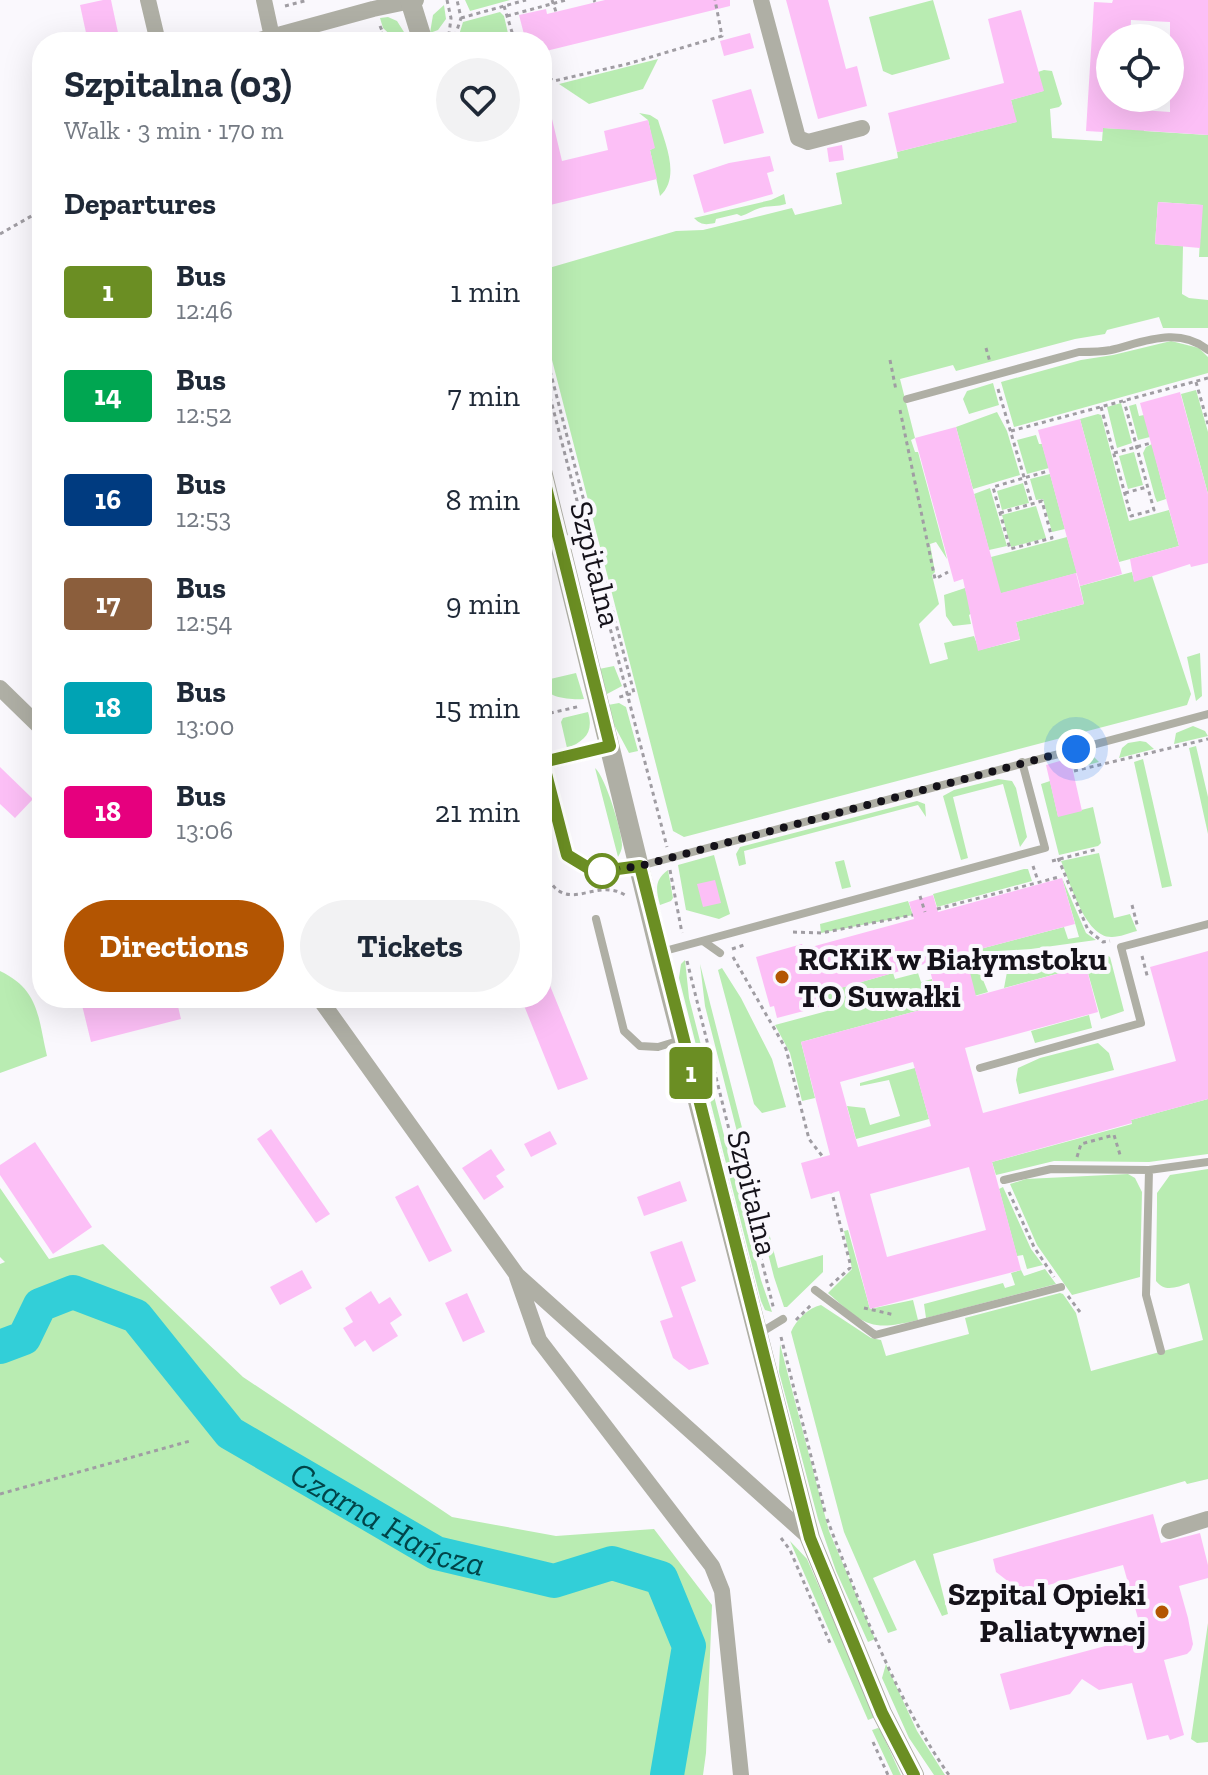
<!DOCTYPE html>
<html lang="en">
<head>
<meta charset="utf-8">
<style>
  :root { --surface:#fff; --page:#f2f2f3; --text:#1f2937; --muted:#747a83; --accent:#b35502 }
  body { margin:0; font-family:"Zilla Slab",serif; background:var(--page); color:var(--text); height:100vh; display:flex; flex-direction:column; font-size:30px; white-space:nowrap }
  * { box-sizing:border-box; margin:0 }
  p { font-size:26px; color:var(--muted) }
  .icon { flex:none; width:44px; height:44px; fill:none; stroke:currentColor; stroke-width:2; stroke-linecap:round; stroke-linejoin:round }
  .map { position:relative; flex:1; overflow:hidden }
  .side { position:absolute; left:32px; top:32px; width:520px; height:976px; display:flex; flex-direction:column; background:var(--surface); border-radius:32px; box-shadow:0 8px 32px #0002 }
  .side>* { flex:none }
  .badge { padding:0 16px; border-radius:6px; font-size:28px; line-height:52px }
  .controls { position:absolute; left:1096px; top:24px; display:grid; gap:16px }
  .controls a { display:grid; place-items:center; width:88px; height:88px; border-radius:50%; background:var(--surface); box-shadow:0 8px 32px #0002; font-size:40px }
  .you { position:absolute; width:40px; height:40px; margin:-20px; border:6px solid #fff; border-radius:50%; background:#1a73e8; box-shadow:0 0 0 12px #1a73e833 }
  .map>.badge { position:absolute; translate:-50% -50%; box-shadow:0 0 0 4px #fff }
  h2 { padding:0 32px; font-size:30px; line-height:72px }
  .round { display:grid; place-items:center; flex:none; width:84px; height:84px; border-radius:42px; background:var(--page) }
  .head { display:flex; align-items:center; justify-content:space-between; height:136px; padding:0 32px }
  h1 { font-size:38px; font-weight:700; line-height:60px }
  .action { display:flex; gap:16px; margin-top:auto; padding:16px 32px }
  .action a { flex:1; height:92px; border-radius:48px; background:var(--accent); color:#fff; font-size:32px; font-weight:700; line-height:92px; text-align:center }
  .action a+a { background:var(--page); color:var(--text) }
  ul { padding:0; list-style:none }
  li { display:flex; align-items:center; gap:24px; height:104px; padding:0 32px }
  li div { flex:1 }
  li b { display:block; font-size:30px }
  li em { font-style:normal }
  li .badge { min-width:88px; font-weight:700; text-align:center }
  .map>svg:first-child { display:block }
  .green { fill:#b9ecb2 }
  .lines { fill:none; stroke-linecap:round; stroke-linejoin:round }
  .river { stroke:#32cfd8; stroke-width:34 }
  .building { fill:#fcbff6; fill-rule:evenodd }
  .path { stroke:#a09da3; stroke-width:3; stroke-dasharray:4 4; stroke-linecap:butt }
  .service { stroke:#afafa5; stroke-width:8 }
  .minor { stroke:#afafa5; stroke-width:16 }
  .tertiary { stroke:#afafa5; stroke-width:20 }
  .line-casing { stroke:#fff; stroke-width:18 }
  .line { stroke:#6b8e23; stroke-width:12 }
  .walk { stroke:#15121a; stroke-width:8; stroke-dasharray:0 14.4 }
  .stop-dot { fill:#fff; stroke:#6b8e23; stroke-width:4 }
  .poi-dot { fill:#b35502; stroke:#faf8fd; stroke-width:3 }
  .labels { text-anchor:middle; dominant-baseline:central; stroke-width:8; stroke-linejoin:round; paint-order:stroke }
  .street-label { font-size:32px; fill:#15121a; stroke:#faf8fd }
  .poi-label { font-size:32px; font-weight:bold; fill:#15121a; stroke:#faf8fd; text-anchor:start }
  .water-label { font-size:34px; font-style:italic; fill:#004549; stroke:#faf8fd }
</style>
</head>
<body>
<div class="map">
<svg width="1208" height="1775" viewBox="0 0 1208 1775">
  <rect width="100%" height="100%" fill="#faf8fd"/>
  <!-- green -->
  <path class="green" d="M465 0H510L470 11Z
    M933 0 950 59 892 75 883 71 869 17Z
    M444 5 446 19 438 30 430 33 433 15Z
    M500 12 504 16 510 42H461L459 35 463 22Z
    M388 17 397 21 409 40 398 42 383 28 380 18Z
    M658 59 643 89 589 104 559 84Z
    M1044 70 1052 71 1062 104 1059 107 1050 109 1052 138 1102 141 1103 128 1124 129 1144 124V131L1208 135V257H1199L1202 205 1158 202 1155 244 1183 246 1182 294 1189 298 1208 300V328H1163L1159 317 1107 330 1105 334 1075 339 956 371 953 365 900 379 915 438 911 440 915 452H918L947 559 936 542 930 544 935 572 932 575 939 604 919 624 930 664 948 659 944 643 974 636 979 650 1020 640 1016 622 1084 604 1080 586 1132 572 1134 581 1152 576 1191 694 1187 705 684 837 673 831 542 321V270L676 231 703 230 792 208 795 215 842 204 836 173 898 158 897 152 1016 122 1011 100 1043 91 1038 72Z
    M639 113 650 115 658 120C665 143 681 177 660 196L650 150 654 148 648 120Z
    M784 194 786 204C777 207 770 205 760 208 753 210 748 214 741 216L737 214 716 219 715 223C705 225 701 225 694 218L771 200Z
    M1171 341 1199 348 1208 357V373L1014 427 1001 382 1081 360 1113 355Z
    M993 383 999 405 969 414 963 399 967 391Z
    M1196 390 1208 432V494L1181 394Z
    M1121 403 1132 443 1117 448 1107 407Z
    M1136 404 1139 416 1144 415 1150 437 1138 440 1129 406Z
    M997 412 1007 431 1020 475 973 489 956 427Z
    M1098 414 1101 415 1129 521 1169 510 1179 546 1119 562 1080 419Z
    M1036 435 1039 444H1042L1049 468 1027 474 1017 440Z
    M1152 444 1166 499 1157 502 1155 497 1143 453 1146 447Z
    M1134 452 1143 485 1128 489 1119 456Z
    M1050 474 1065 529 1052 532 1043 499 1036 500 1030 479Z
    M1023 483 1029 503 1002 510 997 491Z
    M990 488 1007 546 989 550 974 494Z
    M1036 506 1046 538 1011 547 1002 515Z
    M1067 537 1077 573 999 594 991 557Z
    M965 588 972 613 969 615 971 624 953 626 946 616 944 595Z
    M1200 653 1202 696 1196 701 1187 657Z
    M614 666 622 686 607 694 599 669Z
    M576 673 584 699C570 700 546 698 542 684L546 680Z
    M619 703 626 707 638 751 629 753 613 723 608 705Z
    M588 712C594 732 585 741 567 748L561 722 563 718Z
    M1193 726 1205 731 1208 736 1174 744 1176 733Z
    M1140 741 1146 742 1154 749 1119 758 1122 748 1128 743Z
    M1196 746 1208 797V834L1189 748Z
    M1091 754 1099 762 1072 769 1070 758Z
    M1143 759 1172 886 1162 888 1134 762Z
    M595 768C605 776 622 831 622 845 622 850 620 853 618 857Z
    M998 779 1012 781 1016 788 1027 837 1020 847 1003 784 953 797 968 858 961 860 943 796 954 790Z
    M1050 781 1058 816 1093 807 1101 843 1098 846 1059 855 1041 784Z
    M917 801 925 804 926 817 918 805 744 851 746 864 739 866 736 854 740 847Z
    M1099 853 1114 918 1130 914 1137 931C1129 933 1120 937 1112 937 1085 938 1070 882 1061 861Z
    M714 855 730 914 719 919 686 910 678 865Z
    M844 860 851 887 842 889 835 862Z
    M1024 869H1028L1032 881 937 907 933 894Z
    M668 870 673 898 671 901 660 905C656 890 654 880 668 870Z
    M1062 878 1086 933 1096 940 1031 949 965 953 1064 927 1068 939 1079 937Z
    M908 901 913 915 821 933 820 924Z
    M1105 954 1110 957 1124 1011 1101 1019 1086 966 1004 988 1007 972 1016 964Z
    M685 960 689 998 761 1280 772 1312 765 1310 761 1301 679 978 681 964Z
    M700 964 778 1268 823 1255V1272L787 1307H784L774 1277 705 1006Z
    M722 968 741 998 772 1059 786 1107 762 1113 754 1104 718 970Z
    M0 971C40 990 38 1018 47 1056L0 1073Z
    M970 972 981 975 988 992 950 1003Z
    M893 973 895 979 918 973 921 982 932 979 939 1005 801 1042 815 1098 802 1101 790 1053 775 1025 827 1011 829 1003 826 992Z
    M1089 1015 1092 1028 1035 1043 1031 1031Z
    M1098 1043 1109 1053 1114 1070 1019 1094 1016 1080 1018 1068 1040 1058Z
    M915 1068 929 1119 856 1139 847 1106 865 1108 870 1125 900 1116 889 1080 860 1086V1083Z
    M1208 1099V1154L1149 1162 1054 1161 996 1175 992 1162 1132 1124 1131 1120Z
    M1208 1169V1479L1187 1484 1185 1481 933 1554 948 1614 942 1616 915 1560 873 1578 897 1630 888 1633 844 1532 791 1332C796 1320 808 1308 821 1305L871 1338 881 1340 886 1356 969 1334 965 1318 1060 1293 1063 1294 1076 1313 1091 1371 1203 1340 1189 1283C1177 1287 1165 1293 1156 1281L1157 1204V1193L1170 1175Z
    M1128 1174 1135 1178 1142 1192 1140 1277 1072 1295 1037 1245 1010 1184 1026 1179Z
    M1003 1187 1031 1249 1043 1265 1027 1269 1023 1255 1017 1256 999 1189Z
    M0 1188 49 1259 103 1244 243 1377 452 1517 556 1536 654 1529 712 1605 706 1753 703 1775H0V1264L5 1262 0 1257Z
    M848 1230 870 1309 913 1300 918 1320C870 1332 864 1325 828 1293L852 1269 844 1231Z
    M1045 1269 1056 1284 926 1318 924 1304 1003 1283 1005 1288 1015 1285 1011 1273 1021 1270 1024 1276Z
    M780 1344 829 1531 875 1639 868 1642 836 1571 818 1519 779 1372Z
    M790 1541 807 1559 874 1714 873 1718 868 1720Z
    M1208 1623V1742L1197 1743 1191 1739Z
    M886 1664 917 1731 945 1775H934L909 1738 882 1678Z
    M878 1728 880 1729 901 1775H893L872 1730Z"/>
  <g class="lines">
    <!-- river -->
    <path class="river" id="s1" d="M0 1347 24 1338 40 1305 73 1292 136 1316 230 1433 436 1553 554 1581 612 1563 661 1578 689 1646 667 1775"/>
  </g>
  <!-- building -->
  <path class="building" d="M103 0H111L120 42H88L80 5Z
    M605 0H730V6L542 52V42H526L519 15 546 9 547 14Z
    M786 0H828L846 69 857 66 867 106 818 119Z
    M1113 0H1208V135L1103 128V132L1086 131 1094 2 1112 3ZM1131 20 1170 22V112L1126 109V98H1110V38H1130Z
    M1021 10 1044 91 1011 100 1017 122 897 152 888 113 1004 83 988 19Z
    M750 33 754 48 724 56 720 41Z
    M751 89 764 133 724 144 712 100Z
    M542 102H548L562 161 608 150 604 131 648 120 655 148 650 150 657 179 542 207Z
    M842 145 844 160 829 162 827 148Z
    M770 156 774 171 767 173 773 194 704 213 693 175 729 163Z
    M1158 202 1203 205 1200 248 1155 244Z
    M1180 392 1208 494V563L1191 567 1190 564 1134 582 1130 559 1179 546 1140 403Z
    M1080 419 1122 574 1080 586 1038 430Z
    M956 427 1001 593 1076 573 1084 604 1016 622 1020 639 978 651 963 579 954 582 915 438Z
    M1070 758 1082 811 1058 817 1046 765Z
    M0 767 33 799 15 818 0 804Z
    M1062 878 1075 924 965 953 976 996 1086 966 1098 1012 965 1048 983 1113 1176 1061 1150 967 1208 951V1099L1131 1120 1132 1123 992 1162 1021 1270 870 1309 839 1191 811 1199 801 1163 830 1155 801 1042 939 1005 928 963 816 995 819 1007 777 1018 774 1006 770 1007 756 957 802 944 804 949 914 919 909 902 933 895 938 912ZM913 1062 931 1126 858 1147 840 1082ZM969 1167 986 1230 887 1257 870 1194Z
    M715 880 721 903 703 907 697 884Z
    M542 966 588 1079 558 1090 521 998H542Z
    M91 998H176L181 1019 91 1042 81 1001Z
    M271 1129 330 1214 316 1223 257 1139Z
    M550 1131 557 1144 531 1157 524 1144Z
    M35 1142 92 1227 53 1254 0 1175V1165Z
    M491 1149 505 1170 496 1176 504 1187 484 1200 462 1168Z
    M680 1181 687 1201 644 1216 637 1197Z
    M418 1185 452 1251 429 1262 395 1197Z
    M682 1241 696 1281 681 1287 709 1364 689 1370 673 1358 660 1321 673 1317 650 1252Z
    M302 1270 312 1288 280 1305 270 1287Z
    M371 1291 379 1304 390 1297 402 1315 390 1323 398 1336 373 1352 365 1340 355 1347 343 1328 353 1322 345 1308Z
    M467 1293 485 1332 463 1342 445 1303Z
    M1153 1514 1161 1543 1200 1533 1208 1565V1578L1179 1586 1188 1618 1193 1644 1191 1650 1187 1654 1164 1660 1184 1735 1170 1740 1168 1735 1147 1740 1132 1683 1099 1690 1082 1679 1070 1694 1010 1710 1000 1674 1143 1636 1123 1565 1037 1588 1018 1589 996 1572 993 1559Z"/>
  <g class="lines">
    <!-- path -->
    <path class="path" d="M447 0 451 18 448 42
      M552 0 556 12
      M594 0 595 2
      M285 6 308 0
      M504 6 515 42
      M507 16 566 0
      M461 18 526 0
      M380 26 387 42
      M455 36 461 18 457 0
      M447 37 455 36 456 42
      M357 42 383 33
      M542 74 554 81 627 64 722 36 715 0
      M0 234 42 210
      M542 340 634 693 616 698
      M986 348 990 362
      M890 360 896 390
      M542 366 667 847
      M1196 382 1208 424
      M998 389 1032 504
      M1101 407 1131 516 1154 510 1124 401
      M900 410 935 579 948 572
      M1011 431 1208 378
      M1114 453 1151 443
      M1125 493 1147 487
      M1000 513 1042 501 1052 538 1010 549 993 487 1048 471
      M542 715 581 706
      M1074 771 1208 739
      M1058 858 1088 930 1103 942 1110 941
      M1052 861 1098 849
      M542 864C562 923 593 875 625 895
      M1033 866 1038 881
      M670 870 682 933
      M920 896 925 912
      M1132 905 1138 928
      M937 909 1059 877
      M793 932 821 933 913 915
      M732 949 747 944
      M1142 956 1148 979
      M733 957 786 1049 809 1139 823 1157
      M687 961 774 1310
      M1077 1157 1081 1144 1114 1135 1121 1158
      M1009 1192 1034 1247 1054 1277
      M830 1286 850 1268V1263L832 1193
      M1068 1296 1080 1312
      M864 1308 895 1315
      M796 1320 813 1303
      M781 1337 825 1512
      M0 1494 190 1441
      M827 1519C859 1602 898 1703 949 1775
      M781 1538 790 1550 830 1643
      M873 1742 888 1775"/>
    <!-- service -->
    <path class="service" d="M907 399 1079 352C1090 352 1101 352 1111 350 1144 342 1178 326 1208 350
      M543 762 567 855 595 872 640 866 1208 714
      M596 919 624 1031 640 1046 658 1047 681 1040
      M703 941 720 953
      M661 952 1045 848 1022 762
      M980 1068 1141 1023 1121 947 1208 924
      M1149 1170 1146 1295 1161 1351
      M1004 1180 1051 1169 1149 1170 1208 1162
      M815 1290 875 1335 1061 1287
      M760 1333 783 1319"/>
    <!-- minor -->
    <path class="minor" d="M148 0 158 42
      M264 0 272 37
      M761 0 798 138 808 142 862 128
      M252 42 373 9 416 0
      M0 688 42 729
      M542 763 610 746
      M319 998 517 1275 810 1538
      M517 1277 539 1340 712 1566 722 1591 741 1775
      M1169 1531 1208 1519"/>
    <!-- tertiary -->
    <path class="tertiary" d="M410 0 423 42
      M542 471 660 953 810 1538 882 1713 914 1775"/>
  </g>
  <g class="lines">
    <defs>
      <path id="line" d="M542 471 610 746 543 762 567 855 595 872 640 866 810 1538 882 1713 914 1775"/>
    </defs>
    <!-- line casing -->
    <use href="#line" class="line-casing"/>
    <!-- line -->
    <use href="#line" class="line"/>
    <!-- walk -->
    <path class="walk" d="M602 871 640 866 1076 749"/>
  </g>
  <!-- markers -->
  <circle class="stop-dot" cx="602" cy="871" r="16"/>
  <g class="poi-dot">
    <circle cx="782" cy="977" r="8"/>
    <circle cx="1162" cy="1612" r="8"/>
  </g>
  <g class="labels">
    <!-- street labels -->
    <g class="street-label">
      <text transform="translate(596 564) rotate(76)">Szpitalna</text>
      <text transform="translate(753 1193) rotate(76)">Szpitalna</text>
    </g>
    <!-- poi labels -->
    <g class="poi-label">
      <text x="798" y="959">RCKiK w Białymstoku<tspan x="798" dy="37">TO Suwałki</tspan></text>
      <text x="1146" y="1594" text-anchor="end">Szpital Opieki<tspan x="1146" dy="37">Paliatywnej</tspan></text>
    </g>
    <!-- water labels -->
    <g class="water-label">
      <text stroke="none"><textPath href="#s1" startOffset="496">Czarna Hańcza</textPath></text>
    </g>
  </g>
</svg>
<div class="controls">
<a><svg class="icon" aria-label="locate" viewBox="0 0 24 24"><circle cx="12" cy="12" r="6"/><path d="M12 2v4M12 18v4M2 12h4M18 12h4"/></svg></a>
</div>
<div class="you" style="left:1076px;top:749px"></div>
<b class="badge" style="left:691px;top:1073px;background:#6b8e23;color:#fff">1</b>
<section class="side">
<div class="head"><div><h1>Szpitalna (03)</h1><p>Walk · 3 min · 170 m</p></div><a class="round"><svg class="icon" aria-label="heart" viewBox="0 0 24 24"><path d="M12 20l-8-8c-3-5 5-10 8-4 3-6 11-1 8 4z"/></svg></a></div>
<h2>Departures</h2>
<ul>
<li><span class="badge" style="background:#6b8e23;color:#fff">1</span><div><b>Bus</b><p>12:46</p></div><em>1 min</em></li>
<li><span class="badge" style="background:#00a651;color:#fff">14</span><div><b>Bus</b><p>12:52</p></div><em>7 min</em></li>
<li><span class="badge" style="background:#003b80;color:#fff">16</span><div><b>Bus</b><p>12:53</p></div><em>8 min</em></li>
<li><span class="badge" style="background:#8b5e3c;color:#fff">17</span><div><b>Bus</b><p>12:54</p></div><em>9 min</em></li>
<li><span class="badge" style="background:#00a3b4;color:#fff">18</span><div><b>Bus</b><p>13:00</p></div><em>15 min</em></li>
<li><span class="badge" style="background:#e6007e;color:#fff">18</span><div><b>Bus</b><p>13:06</p></div><em>21 min</em></li>
</ul>
<div class="action"><a>Directions</a><a>Tickets</a></div>
</section>
</div>
</body>
</html>
